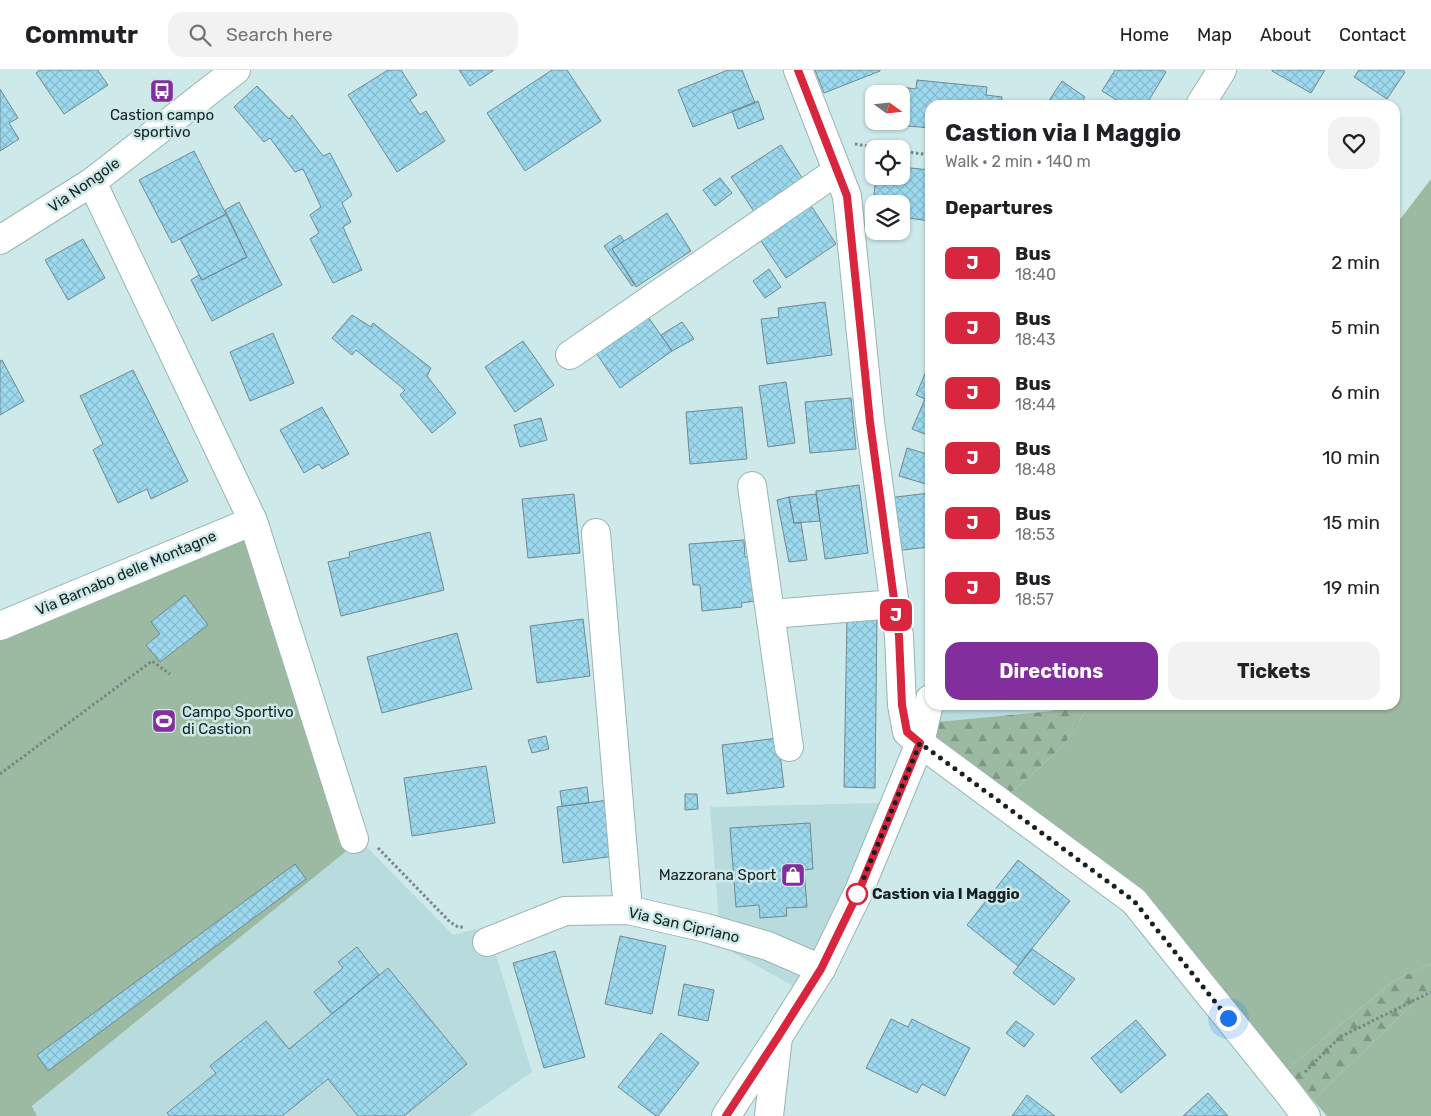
<!DOCTYPE html>
<html lang="en">
<head>
<meta charset="utf-8">
<style>
  :root { --surface:#fff; --page:#f2f2f2; --text:#202124; --muted:#757577; --line:#e0e0e0; --accent:#822e9d }
  body { margin:0; font-family:Rubik,sans-serif; background:var(--page); color:var(--text); height:100vh; display:flex; flex-direction:column; font-size:19px; white-space:nowrap }
  * { box-sizing:border-box; margin:0 }
  p { font-size:16px; color:var(--muted) }
  .icon { flex:none; width:28px; height:28px; fill:none; stroke:currentColor; stroke-width:2; stroke-linecap:round; stroke-linejoin:round }
  .map { position:relative; flex:1; overflow:hidden }
  .panel { position:absolute; left:925px; top:30px; width:475px; height:610px; display:flex; flex-direction:column; background:var(--surface); border-radius:15px; box-shadow:0 1px 4px #0004 }
  .panel>* { flex:none }
  .badge { padding:0 10px; border-radius:8px; font-size:18px; line-height:32px }
  .needle { width:32px; rotate:105deg }
  .tools { position:absolute; left:865px; top:15px; display:grid; gap:10px }
  .tools a { display:grid; place-items:center; width:45px; height:45px; border-radius:10px; background:var(--surface); box-shadow:0 1px 4px #0004; font-size:25px }
  .you { position:absolute; width:25px; height:25px; margin:-12px; border:4px solid #fff; border-radius:50%; background:#1a73e8; box-shadow:0 0 0 8px #1a73e833 }
  .map>.badge { position:absolute; translate:-50% -50%; box-shadow:0 0 0 2px #fff }
  h2 { padding:0 20px; font-size:19px; line-height:45px }
  .round { display:grid; place-items:center; flex:none; width:52px; height:52px; border-radius:15px; background:var(--page) }
  .overview { display:flex; align-items:center; justify-content:space-between; height:85px; padding:0 20px }
  h1 { font-size:24px; font-weight:700; line-height:38px }
  .primary-button { display:flex; gap:10px; margin-top:auto; padding:10px 20px }
  .primary-button a { flex:1; height:58px; border-radius:15px; background:var(--accent); color:#fff; font-size:20px; font-weight:700; line-height:58px; text-align:center }
  .primary-button a+a { background:var(--page); color:var(--text) }
  ul { padding:0; list-style:none }
  li { display:flex; align-items:center; gap:15px; height:65px; padding:0 20px }
  li div { flex:1 }
  li b { display:block; font-size:19px }
  li em { font-style:normal }
  li .badge { min-width:55px; font-weight:700; text-align:center }
  header { display:flex; align-items:center; gap:30px; box-sizing:border-box; height:70px; padding:0 25px; background:var(--surface); border-bottom:1px solid var(--line) }
  header strong { font-size:24px }
  nav { display:flex; gap:28px; margin-inline-start:auto; font-size:18px }
  .search { width:350px; height:45px; background:var(--page); display:flex; align-items:center; gap:12px; box-sizing:border-box; padding:0 18px; border-radius:15px; color:var(--muted); font-size:19px }
  .map>svg:first-child { display:block }
  .built { fill:#b8dcdd }
  .green { fill:#9cbaa1 }
  .forest { fill:url(#forest-firs) }
  .building { fill:url(#building-cross-hatch); stroke:#718991 }
  .lines { fill:none; stroke-linecap:round; stroke-linejoin:round }
  .minor-casing { stroke:#99b4b4; stroke-width:30 }
  .major-casing { stroke:#99b4b4; stroke-width:30 }
  .path { stroke:#748787; stroke-width:3; stroke-dasharray:2.5 2.5; stroke-linecap:butt }
  .minor { stroke:#fff; stroke-width:28 }
  .major { stroke:#fff; stroke-width:28 }
  .line-casing { stroke:#fff; stroke-width:11 }
  .line { stroke:#d7263d; stroke-width:8 }
  .walk { stroke:#172121; stroke-width:5; stroke-dasharray:0 9 }
  .stop-dot { fill:#fff; stroke:#d7263d; stroke-width:2.5 }
  .labels { text-anchor:middle; dominant-baseline:central; stroke-width:5; stroke-linejoin:round; paint-order:stroke }
  .poi-label { font-size:15px; fill:#172121; stroke:#cde9e9 }
  .street-label { font-size:15px; fill:#172121; stroke:#cde9e9 }
  .stop-label { font-size:15px; font-weight:bold; fill:#172121; stroke:#cde9e9; text-anchor:start }
</style>
</head>
<body>
<header>
<strong>Commutr</strong>
<div class="search"><svg class="icon" aria-label="search" viewBox="0 0 24 24"><circle cx="10" cy="10" r="6"/><path d="M15 15l6 6"/></svg>Search here</div>
<nav><a>Home</a><a>Map</a><a>About</a><a>Contact</a></nav>
</header>
<div class="map">
<svg width="1431" height="1046" viewBox="0 0 1431 1046">
  <defs>
    <pattern id="forest-firs" width="22" height="20" patternUnits="userSpaceOnUse" patternTransform="scale(1.25)"><rect width="22" height="20" fill="#9cbaa1"/><path d="M5 1l3.5 6h-7zM16 11l3.5 6h-7z" fill="#7e9783"/></pattern>
    <pattern id="building-cross-hatch" width="8" height="8" patternUnits="userSpaceOnUse" patternTransform="scale(1.25)"><rect width="8" height="8" fill="#9cd9ee"/><path d="M0 0l8 8M0 8l8-8" fill="none" stroke="#86bacc"/></pattern>
  </defs>
  <rect width="100%" height="100%" fill="#cde9e9"/>
  <!-- built -->
  <path class="built" d="M930 635H1054L1052 641 916 654Z
    M881 733 815 928 721 876 710 737Z
    M360 770 453 865 476 859 489 887 496 885 532 1002 469 1046H37L32 1036Z"/>
  <!-- green -->
  <path class="green" d="M1431 109V894L1396 909 1287 999 1126 807 1011 723 1064 675 1090 635H1395V156Z
    M266 443 358 752 360 770 32 1036 37 1046H0V550Z
    M1431 922V1046H1327L1313 1030 1421 926Z"/>
  <!-- forest -->
  <path class="forest" d="M1054 635H1090L1064 675 1011 723 916 654 1052 641Z
    M1431 894V922L1421 926 1313 1030 1287 999 1396 909Z"/>
  <!-- building -->
  <path class="building" d="M40 0H99L98 1 108 15 64 44 36 3Z
    M388 0H401L417 25 410 30 420 45 426 41 445 71 397 102 348 25Z
    M459 0H494L470 16Z
    M552 0H567L601 51 525 101 487 43Z
    M728 0H742L755 33 693 57 678 20Z
    M815 0H880V1L824 23Z
    M1115 0H1163L1166 2 1146 35H1125L1102 21Z
    M1272 0H1325L1311 23 1272 1Z
    M1359 0H1403L1405 2 1387 29 1354 7Z
    M917 10 987 17 986 25 1002 27 1001 35H930V58L897 55V51H901V17L916 19Z
    M1062 11 1085 27 1080 35H1046Z
    M257 16 289 49 292 45 323 86 330 83 352 125 342 133 351 152 343 157 362 200 333 213 310 169 319 163 310 145 321 137 303 99 295 102 270 68 264 72 234 37Z
    M0 19 18 48 9 53 19 69 0 81Z
    M758 31 764 49 738 59 732 41Z
    M781 75 806 114 757 146 731 107Z
    M194 81 226 144 172 173 139 110Z
    M901 97 930 100V151L901 147V134H874V144H872L876 106H901Z
    M720 108 732 123 715 136 703 120Z
    M239 132 282 215 212 251 191 210 199 205 202 210 247 187 225 140Z
    M810 134 836 174 786 208 759 168Z
    M667 143 691 181 636 217 612 179Z
    M226 144 247 187 202 210 180 169Z
    M620 165 624 171 612 179 635 214 632 216 604 176Z
    M83 169 105 208 68 230 45 190Z
    M769 199 781 217 765 228 753 211Z
    M825 232 832 285 767 294 761 249 779 247 778 238Z
    M646 244 672 281 620 318 594 280Z
    M352 245 371 257 373 253 431 298 427 306 456 343 432 363 400 325 405 320 356 280 352 285 332 268Z
    M682 252 694 269 672 281 661 265Z
    M273 263 294 313 250 331 230 282Z
    M523 271 554 315 515 342 485 297Z
    M2 290 24 331 0 345V291Z
    M930 292V366L912 359 925 329 916 325Z
    M133 300 188 411 151 429 147 419 118 433 93 380 103 374 80 326Z
    M786 312 795 373 768 377 759 316Z
    M851 328 856 379 810 383 805 332Z
    M322 337 349 384 322 399 319 394 304 403 280 360Z
    M742 337 747 389 690 394 686 342Z
    M541 348 547 370 520 377 514 355Z
    M907 378 930 385V401L926 414 899 406Z
    M859 415 868 483 825 489 816 421Z
    M930 423V477L893 481 887 428Z
    M574 424 580 483 528 488 522 429Z
    M816 424 820 451 794 453 789 427Z
    M789 427 794 453H801L807 490 789 492 777 430Z
    M430 462 444 520 341 546 328 492 350 487 349 482Z
    M744 470 745 487H751L755 531 741 533 742 537 702 541 700 515H693L689 474Z
    M185 525 208 555 160 592 146 575 160 564 151 552Z
    M877 544 875 718 844 717 847 546Z
    M583 549 590 606 537 613 530 556Z
    M457 563 472 619 382 643 367 587Z
    M546 666 549 679 532 683 528 670Z
    M778 668 784 717 727 724 722 675Z
    M486 696 495 753 412 766 404 708Z
    M587 717 589 733 562 736 560 721Z
    M685 724H697L698 739 685 740Z
    M608 730 615 786 563 793 557 737Z
    M810 753 813 799 804 800 807 837 786 838 787 846 760 848 759 835 736 837 730 758Z
    M1018 790 1070 831 1018 896 967 855Z
    M295 794 306 809 48 1001 37 985Z
    M620 866 666 876 652 944 605 934Z
    M357 877 379 905 332 944 314 922 343 898 338 892Z
    M1032 879 1075 909 1054 935 1013 903Z
    M555 881 585 987 544 998 513 893Z
    M388 898 467 994 404 1046H358L328 1009 282 1046H170L167 1043 216 1003 210 996 266 951 289 979Z
    M684 914 714 920 708 951 678 945Z
    M891 949 908 957 912 949 970 978 945 1026 922 1014 917 1023 866 998Z
    M1136 950 1166 985 1121 1023 1091 988Z
    M1016 951 1034 964 1024 977 1006 963Z
    M661 963 699 993 658 1046H656L618 1017Z
    M1208 1023 1228 1046H1183Z
    M1027 1025 1055 1046H1012Z"/>
  <g class="lines">
    <defs>
      <path id="minor" d="M798 0 847 126 870 352 899 566 902 635 907 662 920 673 1134 831 1287 1021 1306 1046
        M92 112 253 451 354 769
        M0 170 92 112 236 0
        M570 285 837 101
        M752 416 789 677
        M596 463 628 840
        M771 544 895 534
        M0 556 253 451
        M487 872 565 841 628 840 706 858 768 876 821 899
        M769 1046 778 967"/>
      <path id="major" d="M1200 35 1222 0
        M726 1046 778 967 821 899 858 823 920 673 930 629"/>
    </defs>
    <!-- minor casing -->
    <use href="#minor" class="minor-casing"/>
    <!-- major casing -->
    <use href="#major" class="major-casing"/>
    <!-- path -->
    <path class="path" d="M855 74 887 79
      M901 81 930 85
      M0 704 152 591 170 604
      M378 778 450 852 458 857H464
      M1305 1002 1340 967 1431 922"/>
    <!-- minor -->
    <use href="#minor" class="minor"/>
    <!-- major -->
    <use href="#major" class="major"/>
  </g>
  <g class="lines">
    <defs>
      <path id="line" d="M726 1046 778 967 821 899 858 823 920 673 907 662 902 635 899 566 870 352 847 126 798 0"/>
    </defs>
    <!-- line casing -->
    <use href="#line" class="line-casing"/>
    <!-- line -->
    <use href="#line" class="line"/>
    <!-- walk -->
    <path class="walk" d="M857 824 920 673 1134 831 1228 948"/>
  </g>
  <!-- icons -->
  <defs>
    <symbol id="bus-square" viewBox="-11 -11 22 22"><rect x="-9" y="-9" width="18" height="18" rx="4" fill="#822e9d" stroke="#cde9e9"/><path d="M-5-6H5V4H4V6H2V4H-2V6H-4V4H-5ZM-3.5-4V0h7V-4ZM-3.5 1.2v1.5H-2V1.2ZM2 1.2v1.5H3.5V1.2Z" fill="#fff"/></symbol>
    <symbol id="stadium-square" viewBox="-11 -11 22 22"><rect x="-9" y="-9" width="18" height="18" rx="4" fill="#822e9d" stroke="#cde9e9"/><path d="M0-5a6.5 5 0 1 0 0 10a6.5 5 0 1 0 0-10ZM-3.5-1.8h7v3.6h-7Z" fill="#fff"/></symbol>
    <symbol id="shop-square" viewBox="-11 -11 22 22"><rect x="-9" y="-9" width="18" height="18" rx="4" fill="#822e9d" stroke="#cde9e9"/><path d="M-5-2.5h2.3a2.7 3.5 0 0 1 5.4 0H5L5.5 6h-11ZM-1.5-2.5h3a1.5 2.3 0 0 0-3 0Z" fill="#fff"/></symbol>
  </defs>
  <g fill-rule="evenodd">
    <use href="#bus-square" x="148" y="7" width="28" height="28"/>
    <use href="#stadium-square" x="150" y="637" width="28" height="28"/>
    <use href="#shop-square" x="779" y="791" width="28" height="28"/>
  </g>
  <!-- markers -->
  <circle class="stop-dot" cx="857" cy="824" r="10"/>
  <g class="labels">
    <!-- poi labels -->
    <g class="poi-label">
      <text x="162" y="45">Castion campo<tspan x="162" dy="17">sportivo</tspan></text>
      <text x="182" y="642" text-anchor="start">Campo Sportivo<tspan x="182" dy="17">di Castion</tspan></text>
      <text x="776" y="805" text-anchor="end">Mazzorana Sport</text>
    </g>
    <!-- street labels -->
    <g class="street-label">
      <text transform="translate(84 115) rotate(-35)">Via Nongole</text>
      <text transform="translate(126 503) rotate(-23)">Via Barnabo delle Montagne</text>
      <text transform="translate(684 855) rotate(13)">Via San Cipriano</text>
    </g>
    <!-- stop labels -->
    <g class="stop-label">
      <text x="872" y="824">Castion via I Maggio</text>
    </g>
  </g>
</svg>
<div class="tools">
<a><svg class="needle" viewBox="-14 -14 28 28"><path d="M0-13l5 13h-10z" fill="#e53935"/><path d="M0 13l5-13h-10z" fill="#757577"/></svg></a>
<a><svg class="icon" aria-label="locate" viewBox="0 0 24 24"><circle cx="12" cy="12" r="6"/><path d="M12 2v4M12 18v4M2 12h4M18 12h4"/></svg></a>
<a><svg class="icon" aria-label="layers" viewBox="0 0 24 24"><path d="M12 4l9 5-9 5-9-5zM3 14l9 5 9-5"/></svg></a>
</div>
<div class="you" style="left:1228px;top:948px"></div>
<b class="badge" style="left:896px;top:545px;background:#d7263d;color:#fff">J</b>
<section class="panel">
<div class="overview"><div><h1>Castion via I Maggio</h1><p>Walk · 2 min · 140 m</p></div><a class="round"><svg class="icon" aria-label="heart" viewBox="0 0 24 24"><path d="M12 20l-8-8c-3-5 5-10 8-4 3-6 11-1 8 4z"/></svg></a></div>
<h2>Departures</h2>
<ul>
<li><span class="badge" style="background:#d7263d;color:#fff">J</span><div><b>Bus</b><p>18:40</p></div><em>2 min</em></li>
<li><span class="badge" style="background:#d7263d;color:#fff">J</span><div><b>Bus</b><p>18:43</p></div><em>5 min</em></li>
<li><span class="badge" style="background:#d7263d;color:#fff">J</span><div><b>Bus</b><p>18:44</p></div><em>6 min</em></li>
<li><span class="badge" style="background:#d7263d;color:#fff">J</span><div><b>Bus</b><p>18:48</p></div><em>10 min</em></li>
<li><span class="badge" style="background:#d7263d;color:#fff">J</span><div><b>Bus</b><p>18:53</p></div><em>15 min</em></li>
<li><span class="badge" style="background:#d7263d;color:#fff">J</span><div><b>Bus</b><p>18:57</p></div><em>19 min</em></li>
</ul>
<div class="primary-button"><a>Directions</a><a>Tickets</a></div>
</section>
</div>
</body>
</html>
